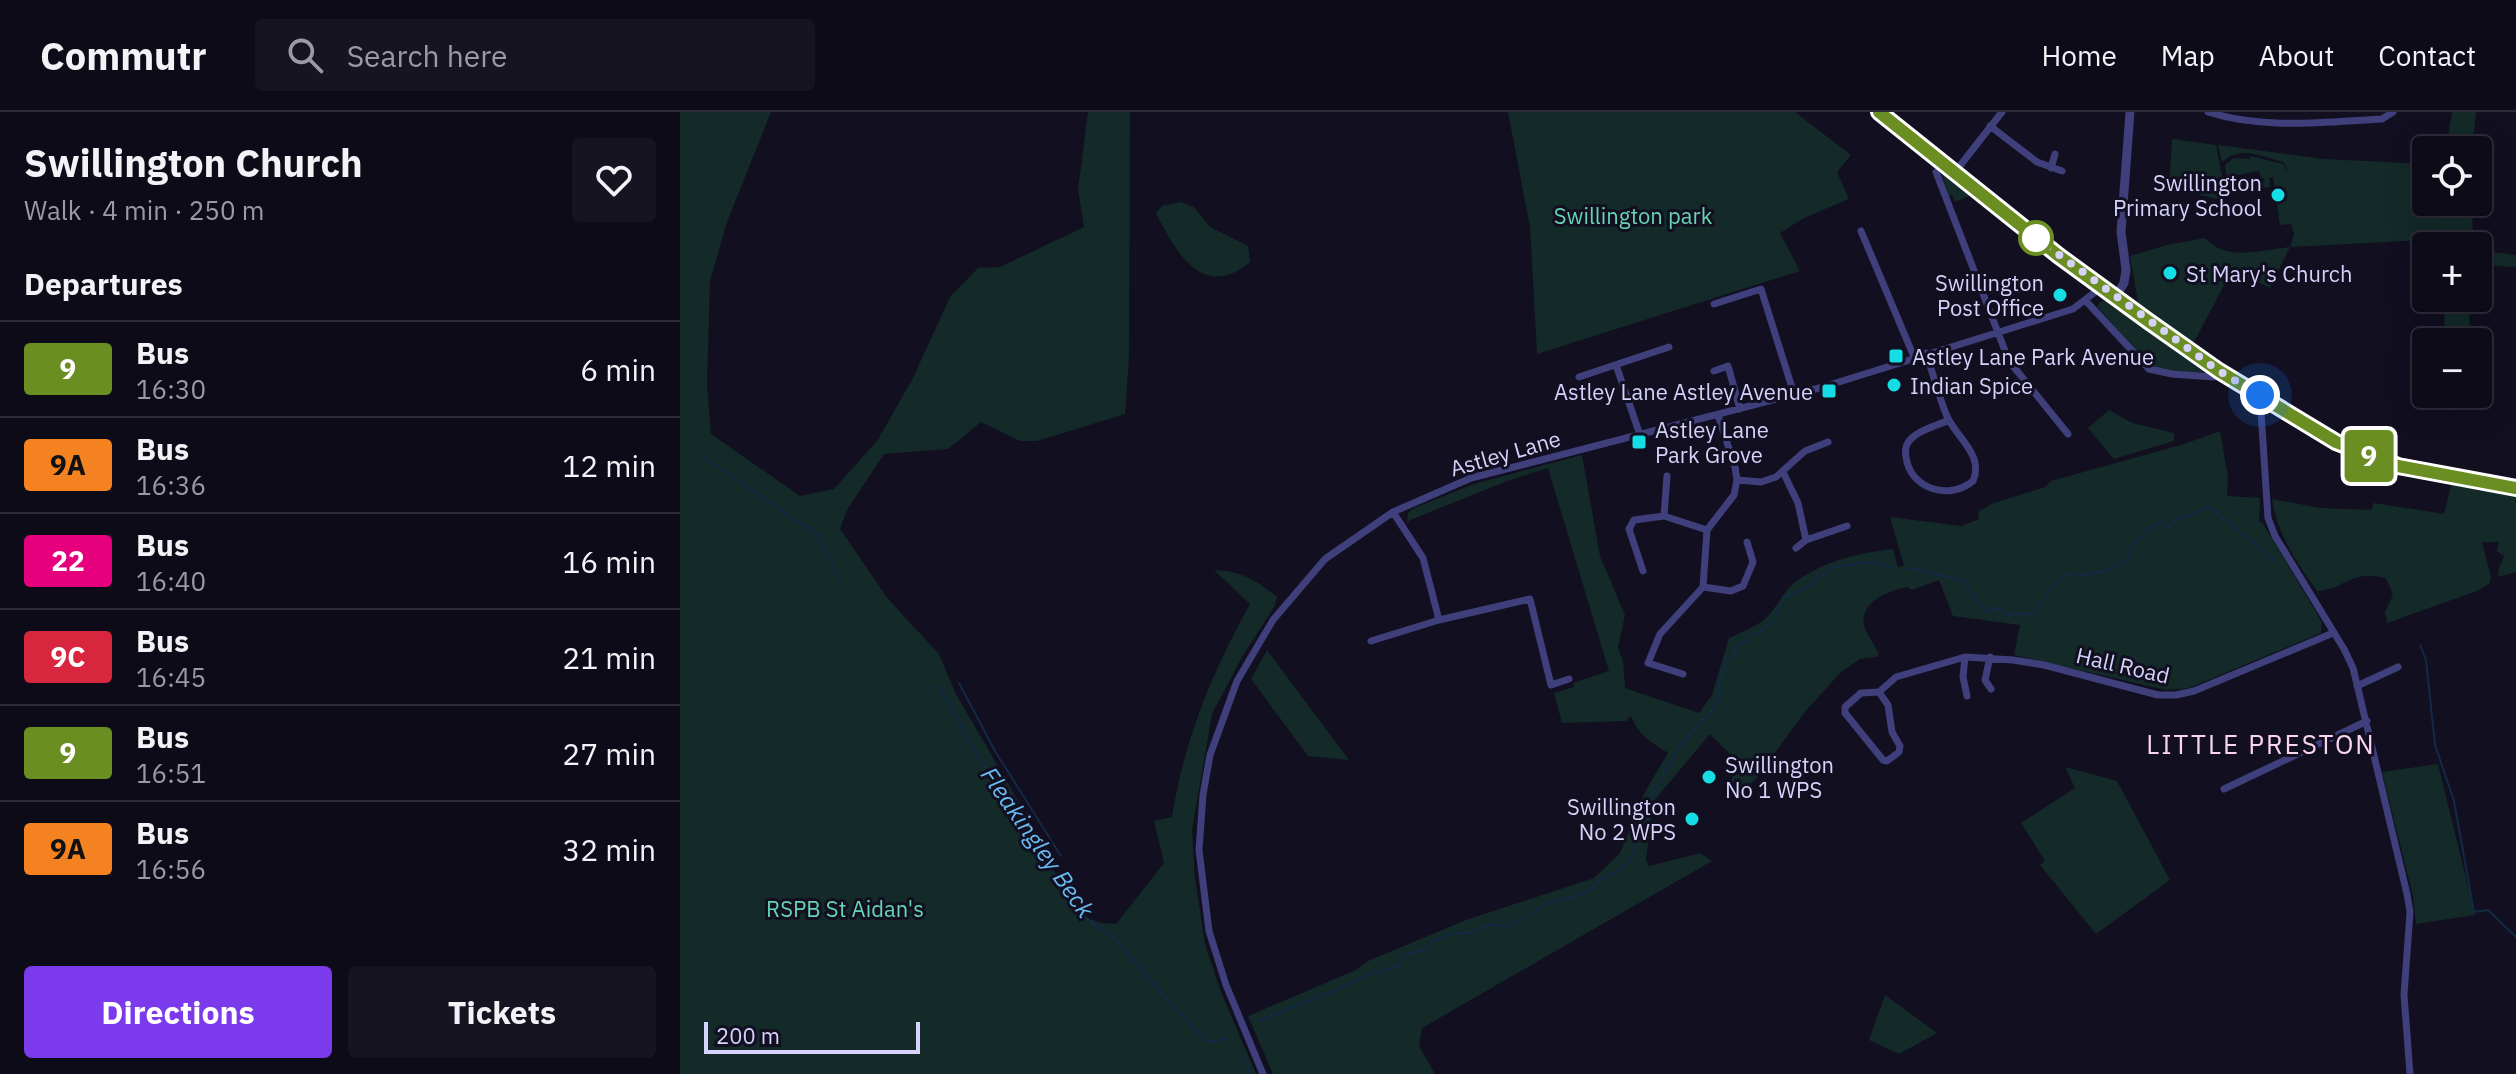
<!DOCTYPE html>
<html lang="en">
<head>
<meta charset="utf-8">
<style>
  :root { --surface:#0d0b18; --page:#161421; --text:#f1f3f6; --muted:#9a9ba2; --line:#2d2b37; --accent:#7c3aed }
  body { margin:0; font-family:"IBM Plex Sans",sans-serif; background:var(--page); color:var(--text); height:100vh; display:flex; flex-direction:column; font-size:30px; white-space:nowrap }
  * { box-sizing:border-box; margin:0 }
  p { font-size:26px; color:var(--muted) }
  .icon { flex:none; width:44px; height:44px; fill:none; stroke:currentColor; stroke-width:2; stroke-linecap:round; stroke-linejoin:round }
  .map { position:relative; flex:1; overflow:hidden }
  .drawer { display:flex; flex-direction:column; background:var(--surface); width:680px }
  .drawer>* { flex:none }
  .badge { padding:0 16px; border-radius:6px; font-size:28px; line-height:52px }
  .tools { position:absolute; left:1732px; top:24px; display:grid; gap:16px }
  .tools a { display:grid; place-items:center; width:80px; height:80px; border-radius:8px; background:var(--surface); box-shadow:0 8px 32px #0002,0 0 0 2px var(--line); font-size:40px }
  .scale { position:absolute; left:24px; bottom:20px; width:216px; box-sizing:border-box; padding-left:8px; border:4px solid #d5d2fb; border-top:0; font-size:22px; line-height:28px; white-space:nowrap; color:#d5d2fb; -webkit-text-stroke:6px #110f20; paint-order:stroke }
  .you { position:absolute; width:40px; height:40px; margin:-20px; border:6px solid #fff; border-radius:50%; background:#1a73e8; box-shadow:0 0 0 12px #1a73e833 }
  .map>.badge { position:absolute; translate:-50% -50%; box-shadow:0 0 0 4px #fff }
  h2 { padding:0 24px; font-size:30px; line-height:72px }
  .round { display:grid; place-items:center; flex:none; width:84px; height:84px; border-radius:8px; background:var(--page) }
  .overview { display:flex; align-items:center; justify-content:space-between; height:136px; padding:0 24px }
  h1 { font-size:38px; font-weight:800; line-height:60px }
  .button { display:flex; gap:16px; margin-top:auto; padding:16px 24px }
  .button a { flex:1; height:92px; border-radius:8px; background:var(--accent); color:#fff; font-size:32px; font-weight:800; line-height:92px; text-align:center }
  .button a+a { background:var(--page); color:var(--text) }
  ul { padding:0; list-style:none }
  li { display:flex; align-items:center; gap:24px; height:96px; padding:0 24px; border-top:2px solid var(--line) }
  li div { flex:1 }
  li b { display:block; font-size:30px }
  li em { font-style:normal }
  li .badge { min-width:88px; font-weight:700; text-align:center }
  header { display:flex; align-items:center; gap:48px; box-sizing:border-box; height:112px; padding:0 40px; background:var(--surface); border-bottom:2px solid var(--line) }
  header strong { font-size:38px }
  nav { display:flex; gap:44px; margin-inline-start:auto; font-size:28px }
  .search { width:560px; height:72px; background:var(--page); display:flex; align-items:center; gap:20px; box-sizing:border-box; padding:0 28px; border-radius:8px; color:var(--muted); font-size:30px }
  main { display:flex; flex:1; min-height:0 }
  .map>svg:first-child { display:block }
  .green { fill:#132a28 }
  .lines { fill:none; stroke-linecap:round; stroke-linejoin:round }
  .stream { stroke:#132a46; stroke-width:2 }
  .minor { stroke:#3e3f7b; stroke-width:7 }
  .tertiary { stroke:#3e3f7b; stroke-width:9 }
  .primary { stroke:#b463f2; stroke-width:12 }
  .line-casing { stroke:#fff; stroke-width:18 }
  .line { stroke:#6b8e23; stroke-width:12 }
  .walk { stroke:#d5d2fb; stroke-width:8; stroke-dasharray:0 14.4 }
  .poi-dot { fill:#14dde6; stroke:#110f20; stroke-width:3 }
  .stop-dot { fill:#fff; stroke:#6b8e23; stroke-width:4 }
  .labels { text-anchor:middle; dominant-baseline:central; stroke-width:6; stroke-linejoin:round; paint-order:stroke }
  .poi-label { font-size:22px; fill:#d5d2fb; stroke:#110f20; text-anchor:start }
  .park-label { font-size:22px; fill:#65d5b2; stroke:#110f20 }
  .street-label { font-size:22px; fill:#d5d2fb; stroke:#110f20 }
  .water-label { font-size:24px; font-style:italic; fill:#69bbf2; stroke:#110f20 }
  .quarter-label { font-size:26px; letter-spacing:2px; fill:#fbd4ef; stroke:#110f20 }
</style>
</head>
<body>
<header>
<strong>Commutr</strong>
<div class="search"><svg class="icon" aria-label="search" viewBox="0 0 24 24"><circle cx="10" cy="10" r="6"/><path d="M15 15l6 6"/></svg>Search here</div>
<nav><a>Home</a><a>Map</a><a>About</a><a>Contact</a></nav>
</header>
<main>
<section class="drawer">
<div class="overview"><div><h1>Swillington Church</h1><p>Walk · 4 min · 250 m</p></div><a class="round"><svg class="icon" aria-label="heart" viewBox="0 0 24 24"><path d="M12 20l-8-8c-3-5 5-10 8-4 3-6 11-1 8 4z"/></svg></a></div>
<h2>Departures</h2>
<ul>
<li><span class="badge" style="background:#6b8e23;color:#fff">9</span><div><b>Bus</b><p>16:30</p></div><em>6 min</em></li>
<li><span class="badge" style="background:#f58220;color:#111">9A</span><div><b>Bus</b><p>16:36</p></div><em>12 min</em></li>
<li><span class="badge" style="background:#e6007e;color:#fff">22</span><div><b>Bus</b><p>16:40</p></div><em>16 min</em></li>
<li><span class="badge" style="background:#d7263d;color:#fff">9C</span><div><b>Bus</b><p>16:45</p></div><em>21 min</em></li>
<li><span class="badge" style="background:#6b8e23;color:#fff">9</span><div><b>Bus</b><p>16:51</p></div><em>27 min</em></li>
<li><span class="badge" style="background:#f58220;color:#111">9A</span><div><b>Bus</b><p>16:56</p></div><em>32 min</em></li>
</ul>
<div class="button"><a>Directions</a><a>Tickets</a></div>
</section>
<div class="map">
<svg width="1836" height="962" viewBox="0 0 1836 962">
  <rect width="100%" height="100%" fill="#110f20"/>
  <!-- green -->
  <path class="green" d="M0 0H91L47 110 30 169 27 272 31 322 120 384 154 377 197 329 232 268 270 185 298 156 320 155 404 115 398 78 408 0H450L449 245 445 302 357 329H340L301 310 268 337 204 342 167 398 160 417 208 487 259 542 276 582 347 704V719L402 804 421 811 436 812 484 751 474 709 492 705C504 628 532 560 570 492L534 458C559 458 578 469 597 485L594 495 562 545 532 602 512 718 515 766 525 832 541 880 576 962H0Z
    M828 0H1115L1171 43 1157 60 1169 87 1124 106 1100 121 1120 159 857 242 850 115Z
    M1772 0H1796L1792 38H1766Z
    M1492 27 1536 33 1546 85 1536 87 1489 75Z
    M1538 33 1644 47 1746 52V90H1792L1793 134H1766L1765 127 1610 135 1590 176 1552 158 1512 234 1459 196 1450 144 1487 133 1525 126C1547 150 1581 138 1610 135L1614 122 1611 112 1600 113 1593 65 1589 66 1590 75 1582 76 1581 70 1585 69 1584 66H1581L1579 59 1547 65 1545 53 1554 46 1570 47V44L1603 52 1611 64 1603 50C1582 44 1560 33 1542 50Z
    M1260 57 1292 83 1275 90 1272 83 1269 84Z
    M500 90 514 95 530 115 568 134 570 150C523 190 495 139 476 101L482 94Z
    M1798 138 1836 143V155L1798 153Z
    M1765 186H1788L1791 230H1764Z
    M1430 187 1456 210 1530 261C1508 260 1481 262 1462 248L1417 194 1421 189Z
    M1429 298 1452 311 1494 321V329L1434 347 1408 316Z
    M1540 319 1548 365 1547 384 1580 386 1579 410H1582L1642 510 1641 521 1509 576 1486 578 1334 543 1340 513 1273 504 1259 468 1232 478 1227 475C1207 479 1180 490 1184 513 1186 522 1195 533 1199 542L1197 545 1180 547 1161 560 1124 601 1075 668 1060 680 1048 677 1058 650 1030 622 973 690 966 748 969 754 1020 741 1032 749 742 916 739 934 755 962H593L568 904 676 858 688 849 786 808 914 766 940 741 965 680 988 641C971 630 960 625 951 604L946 609 882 611 874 581 894 575 893 571 929 559 868 356 827 369 730 408 727 412 728 401 734 396 794 372 902 343 920 444 945 503 938 536 943 549 945 576 1019 601 1032 583 1049 526C1061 520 1078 514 1087 505 1098 494 1106 475 1119 467 1149 448 1178 441 1213 437L1218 455 1224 454 1210 405 1281 414 1299 407 1298 400 1311 392 1365 375 1371 369 1504 332Z
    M1772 369 1836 381V460L1818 465 1819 456 1824 444 1817 439 1819 430H1802L1811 466 1809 472 1797 479 1707 511 1705 500 1713 483 1706 466C1669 458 1669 475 1638 479L1642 486C1620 455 1598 426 1592 387L1641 396 1691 398 1694 391 1764 402Z
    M587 538 669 648 628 644 571 567Z
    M1758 652 1795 803 1736 812 1733 784 1702 660Z
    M1385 655 1437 669 1490 768 1416 822 1360 753 1365 749 1341 711 1395 676Z
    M1205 883 1257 921 1219 942 1189 928Z"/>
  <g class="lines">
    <!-- stream -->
    <path class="stream" d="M25 346 138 423 161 469
      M1226 456C1247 458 1264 466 1283 468L1303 498 1311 500 1313 496H1318L1326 502H1352C1365 491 1374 465 1391 462 1395 461 1400 463 1404 463 1421 461 1439 456 1451 444L1450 437 1467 418 1482 410 1490 416 1495 408 1530 395 1594 448
      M1740 533 1746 548 1755 633 1774 689 1794 800 1808 798 1836 825
      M279 571 315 639 381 744
      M258 573 309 663 396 794 404 804 436 828 490 891 526 929 530 930 547 926
      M578 909 663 875 684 864 718 854 725 843 744 838 753 828 764 826 765 822C774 821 786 822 794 819 807 813 812 810 826 816L870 790 894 785 915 775 918 769 937 760 949 749 970 703 971 685 998 636 1034 596 1040 582 1039 571 1046 550 1052 546 1058 533 1066 529 1070 523 1077 522 1095 507 1103 485 1125 477 1153 455 1192 450 1212 456
      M563 945 571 962"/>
    <!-- minor -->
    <path class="minor" d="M1528 0C1585 18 1643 10 1702 7L1713 0
      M1310 14 1357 50 1382 59
      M1371 56 1375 42
      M1256 60 1329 249 1388 322
      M1275 60 1322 0
      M1181 119 1234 245
      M1405 188 1469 257 1492 262 1533 265 1539 259
      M1034 192 1081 177 1114 282
      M1246 241C1253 261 1258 282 1266 302 1274 324 1305 342 1293 369 1269 389 1230 377 1226 345 1225 339 1225 333 1230 328 1238 318 1257 314 1269 308
      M936 253 960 323
      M1034 259 1048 254 1060 297
      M899 265 989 235
      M1580 285 1588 406 1595 424 1664 537 1673 556 1727 782 1730 800 1724 883 1730 962
      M1103 360 1118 391 1126 428 1167 414
      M1057 368 1081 370 1096 365 1125 339 1148 330
      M713 400 743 446 759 508 850 487 871 573 889 567
      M984 404 987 364
      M1116 436 1126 428
      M963 459 949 417 954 408 984 404 1027 418
      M1023 475 1051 479 1063 474 1073 450 1067 430
      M691 529 759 508
      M1285 545 1283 565 1287 584
      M1310 545 1305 568 1311 577
      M1003 562 968 551 980 522 1023 475 1027 418 1054 383 1057 368 1055 355 1038 303
      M1677 574 1718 555
      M1199 580 1208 593 1212 620 1220 634 1219 640 1207 649 1203 648 1165 601V595L1181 581 1199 580 1216 565 1285 545 1333 548 1364 553 1478 583H1496L1514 579 1653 521
      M1544 677 1687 609
      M583 962 546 873 529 819 519 738 523 683 530 643 557 569 593 508 645 447 713 400 791 366 1143 275 1393 197 1423 174"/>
    <!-- tertiary -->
    <path class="tertiary" d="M1436 184 1444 171 1446 158 1441 120 1450 0"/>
    <!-- primary -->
    <path class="primary" d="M1199 0 1379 144 1436 184 1468 209 1539 259 1656 330 1718 354 1836 376"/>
  </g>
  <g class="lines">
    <defs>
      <path id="line" d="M1199 0 1379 144 1468 209 1539 259 1656 330 1718 354 1836 376"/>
    </defs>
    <!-- line casing -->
    <use href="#line" class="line-casing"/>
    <!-- line -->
    <use href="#line" class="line"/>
    <!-- walk -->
    <path class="walk" d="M1356 126 1539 259 1580 283"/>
  </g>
  <!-- markers -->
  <g class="poi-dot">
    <circle cx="1598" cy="83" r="8"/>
    <circle cx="1490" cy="161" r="8"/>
    <circle cx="1380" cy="183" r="8"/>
    <rect x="1208" y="236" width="16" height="16" rx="4"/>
    <circle cx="1214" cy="273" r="8"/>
    <rect x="1141" y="271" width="16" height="16" rx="4"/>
    <rect x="951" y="322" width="16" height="16" rx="4"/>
    <circle cx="1029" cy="665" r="8"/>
    <circle cx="1012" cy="707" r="8"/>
  </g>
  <circle class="stop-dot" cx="1356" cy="126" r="16"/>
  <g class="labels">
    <!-- poi labels -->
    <g class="poi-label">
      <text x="1582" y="70" text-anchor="end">Swillington<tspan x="1582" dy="25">Primary School</tspan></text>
      <text x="1506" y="161">St Mary's Church</text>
      <text x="1364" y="170" text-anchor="end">Swillington<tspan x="1364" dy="25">Post Office</tspan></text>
      <text x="1232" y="244">Astley Lane Park Avenue</text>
      <text x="1230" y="273">Indian Spice</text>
      <text x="1133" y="279" text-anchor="end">Astley Lane Astley Avenue</text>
      <text x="975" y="317">Astley Lane<tspan x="975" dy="25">Park Grove</tspan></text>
      <text x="1045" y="652">Swillington<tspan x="1045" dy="25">No 1 WPS</tspan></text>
      <text x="996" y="694" text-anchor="end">Swillington<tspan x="996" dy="25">No 2 WPS</tspan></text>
    </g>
    <!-- park labels -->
    <g class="park-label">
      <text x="953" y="103">Swillington park</text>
      <text x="165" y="796">RSPB St Aidan's</text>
    </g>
    <!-- street labels -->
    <g class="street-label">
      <text transform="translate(825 341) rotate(-16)">Astley Lane</text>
      <text transform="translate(1443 553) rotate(13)">Hall Road</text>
    </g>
    <!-- water labels -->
    <g class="water-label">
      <text transform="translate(358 730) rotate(55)">Fleakingley Beck</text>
    </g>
    <!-- quarter labels -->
    <g class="quarter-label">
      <text x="1581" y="632">LITTLE PRESTON</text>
    </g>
  </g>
</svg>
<div class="tools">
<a><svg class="icon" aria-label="locate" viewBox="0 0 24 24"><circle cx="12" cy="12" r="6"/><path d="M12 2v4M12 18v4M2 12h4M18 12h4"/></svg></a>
<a>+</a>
<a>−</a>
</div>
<div class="scale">200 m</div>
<div class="you" style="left:1580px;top:283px"></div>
<b class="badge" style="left:1689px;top:344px;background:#6b8e23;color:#fff">9</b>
</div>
</main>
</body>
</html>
